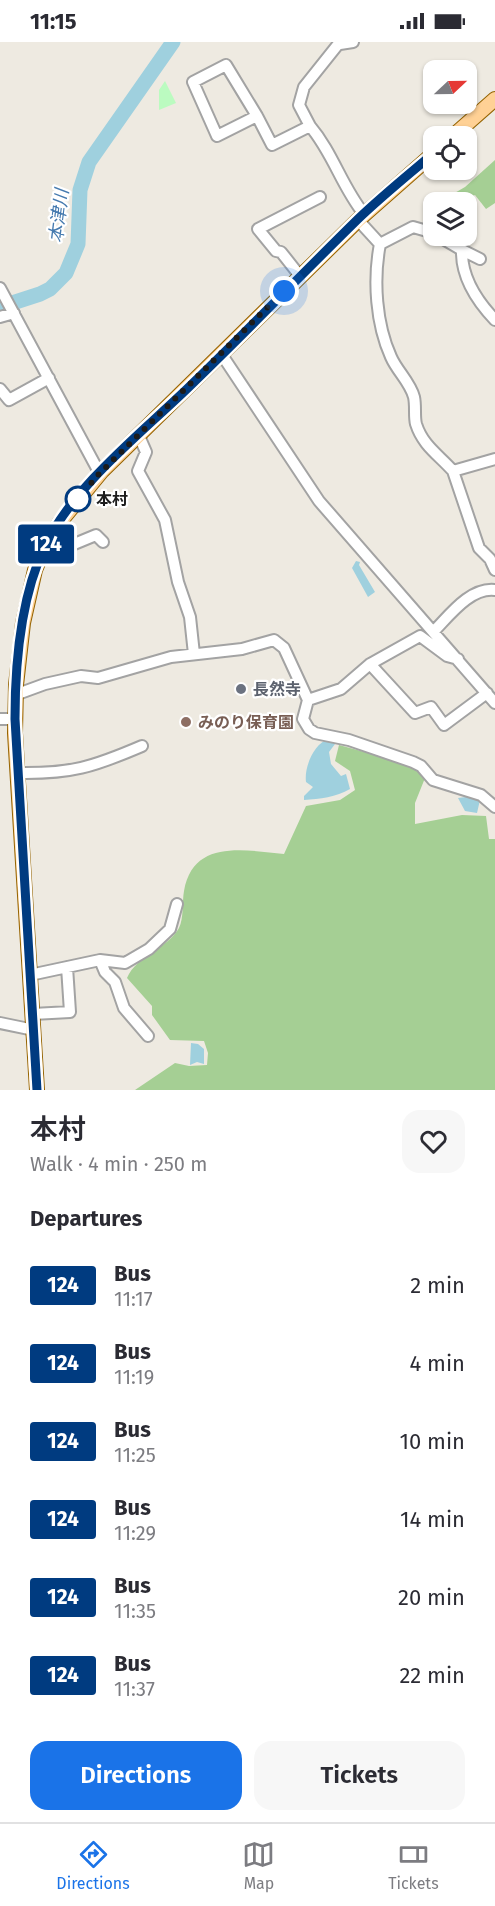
<!DOCTYPE html>
<html lang="en">
<head>
<meta charset="utf-8">
<style>
  :root { --surface:#fff; --page:#f7f7f7; --text:#2b2b33; --muted:#7c7c81; --line:#e1e1e2; --accent:#1a73e8 }
  body { margin:0; font-family:"Fira Sans","Noto Sans JP",sans-serif; background:var(--page); color:var(--text); height:100vh; display:flex; flex-direction:column; font-size:22px; white-space:nowrap }
  * { box-sizing:border-box; margin:0 }
  p { font-size:20px; color:var(--muted) }
  .icon { flex:none; width:33px; height:33px; fill:none; stroke:currentColor; stroke-width:2; stroke-linecap:round; stroke-linejoin:round }
  .map { position:relative; height:1048px; overflow:hidden }
  .details { display:flex; flex-direction:column; background:var(--surface); flex:1 }
  .details>* { flex:none }
  .badge { padding:0 12px; border-radius:4px; font-size:21px; line-height:39px }
  .needle { width:39px; rotate:68deg }
  .buttons { position:absolute; left:423px; top:18px; display:grid; gap:12px }
  .buttons a { display:grid; place-items:center; width:54px; height:54px; border-radius:12px; background:var(--surface); box-shadow:0 2px 4px #0004; font-size:30px }
  .you { position:absolute; width:30px; height:30px; margin:-15px; border:4px solid #fff; border-radius:50%; background:#1a73e8; box-shadow:0 0 0 9px #1a73e833 }
  .map>.badge { position:absolute; translate:-50% -50%; box-shadow:0 0 0 3px #fff }
  h2 { padding:0 30px; font-size:22px; line-height:54px }
  .round { display:grid; place-items:center; flex:none; width:63px; height:63px; border-radius:18px; background:var(--page) }
  .headline { display:flex; align-items:center; justify-content:space-between; height:102px; padding:0 30px }
  h1 { font-size:28px; font-weight:600; line-height:45px }
  .button { display:flex; gap:12px; margin-top:auto; padding:12px 30px }
  .button a { flex:1; height:69px; border-radius:18px; background:var(--accent); color:#fff; font-size:24px; font-weight:600; line-height:69px; text-align:center }
  .button a+a { background:var(--page); color:var(--text) }
  ul { padding:0; list-style:none }
  li { display:flex; align-items:center; gap:18px; height:78px; padding:0 30px }
  li div { flex:1 }
  li b { display:block; font-size:22px }
  li em { font-style:normal }
  li .badge { min-width:66px; font-weight:700; text-align:center }
  .status { display:flex; justify-content:space-between; align-items:center; height:42px; padding:0 30px; background:var(--surface); direction:ltr }
  .status svg { height:16px; fill:currentColor }
  .tabs { display:flex; justify-content:space-around; align-items:center; height:84px; border-top:2px solid var(--line); background:var(--surface); font-size:16px; color:var(--muted) }
  .tabs a { display:grid; justify-items:center; gap:3px }
  .tabs .active { color:var(--accent) }
  .map>svg:first-child { display:block }
  .forest { fill:#a5cf94 }
  .park { fill:#bbfbc0 }
  .water { fill:#9fd0de }
  .lines { fill:none; stroke-linecap:round; stroke-linejoin:round }
  .river { stroke:#9fd0de; stroke-width:15 }
  .minor-casing { stroke:#a3a3a3; stroke-width:14 }
  .major-casing { stroke:#946300; stroke-width:16 }
  .minor { stroke:#fff; stroke-width:10 }
  .major { stroke:#ffd195; stroke-width:14 }
  .line-casing { stroke:#fff; stroke-width:14 }
  .line { stroke:#003b80; stroke-width:9 }
  .walk { stroke:#1c1c1c; stroke-width:6; stroke-dasharray:0 10.8 }
  .stop-dot { fill:#fff; stroke:#003b80; stroke-width:3 }
  .worship-dot { fill:#6b7280; stroke:#fff; stroke-width:2 }
  .education-dot { fill:#8d6e63; stroke:#fff; stroke-width:2 }
  .labels { text-anchor:middle; dominant-baseline:central; stroke-width:4.5; stroke-linejoin:round; paint-order:stroke }
  .stop-label { font-size:16px; font-weight:bold; fill:#1c1c1c; stroke:#fff; text-anchor:start }
  .worship-label { font-size:16px; font-weight:bold; fill:#5b616d; stroke:#fff; text-anchor:start }
  .education-label { font-size:16px; font-weight:bold; fill:#785e54; stroke:#fff; text-anchor:start }
  .water-label { font-size:18px; font-style:italic; fill:#457aaf; stroke:#fff }
</style>
</head>
<body>
<div class="status"><b>11:15</b><svg viewBox="0 0 49 12"><path d="M0 12V9h3v3zM5 12V6h3v6zM10 12V3h3v9zM15 12V0h3v12zM26 1h20v11H26zM47 4h2v5h-2z"/></svg></div>
<div class="map">
<svg width="495" height="1048" viewBox="0 0 495 1048">
  <rect width="100%" height="100%" fill="#eeeae1"/>
  <!-- forest -->
  <path class="forest" d="M495 118V161L486 167 475 153 459 160H439L465 145Z
    M339 703 412 723 425 736 415 761V782L462 773 486 774 489 797H495V1048H135L175 1021 189 1024 207 1023 208 1011 204 999 170 998 152 973V964L127 936C137 913 167 907 179 886 184 876 182 860 184 849 193 797 244 808 284 812L306 764 340 758 355 748 350 729 335 719Z"/>
  <!-- park -->
  <path class="park" d="M165 39 176 61 159 68V48Z"/>
  <!-- water -->
  <path class="water" d="M356 519 360 520 359 523 375 550 368 555 352 526Z
    M328 697 335 702 329 710 331 722 341 734 346 732 350 747C336 755 320 757 304 758V754L313 745 306 740C304 725 314 702 328 697Z
    M466 755 480 758 477 771 465 769 458 756Z
    M191 1001 198 1002 204 1007V1022L197 1020 190 1023Z"/>
  <g class="lines">
    <!-- river -->
    <path class="river" d="M0 265 40 252 50 247 66 231 78 202 80 148 89 120 173 0"/>
    <defs>
      <path id="minor" d="M340 2 353 0
        M257 74 217 94 193 40 226 23 257 74 272 103 310 84C333 111 342 145 364 172
        M310 84 299 63 304 45 340 0
        M358 178 380 202C373 238 376 282 391 315 397 329 410 340 414 355 416 364 414 374 416 382 423 404 439 413 453 429L495 417
        M438 194 462 208
        M380 202 413 185 434 191
        M480 217 462 208C461 235 477 259 495 278
        M300 234 281 210 276 209 258 187 320 155
        M0 246 100 432
        M0 275 14 271
        M222 313 319 459 495 661
        M0 347 9 358 49 336
        M139 394 146 410 138 429 165 478 178 540 190 575 194 612
        M453 429 479 506 490 517 495 528
        M46 502 67 505 96 493 103 500
        M433 590C449 574 470 545 495 548
        M370 622 415 671 431 665 444 683 487 651
        M15 653 45 642 81 634 98 636 171 615 242 607 274 598 284 606 308 658 341 647 370 622 420 594 447 614 458 617
        M308 658 303 677 309 687 315 691 349 698 413 720 421 724 433 738 481 753 495 765
        M0 677H15
        M18 731C71 732 93 725 142 704
        M100 918 105 930 115 940 124 966 148 994
        M30 933 100 918 125 921 149 907 170 887 177 862
        M33 972 70 970 67 925
        M0 981 34 988"/>
      <path id="major" d="M453 94 495 57
        M37 1048 15 691 16 643 23 581 35 528 46 502 60 480 102 429 358 178 434 111"/>
    </defs>
    <!-- minor casing -->
    <use href="#minor" class="minor-casing"/>
    <!-- major casing -->
    <use href="#major" class="major-casing"/>
    <!-- minor -->
    <use href="#minor" class="minor"/>
    <!-- major -->
    <use href="#major" class="major"/>
  </g>
  <g class="lines">
    <defs>
      <path id="line" d="M37 1048 15 677C15 621 20 556 45 504 74 443 143 390 191 343 247 289 302 232 358 177 382 154 408 133 434 111"/>
    </defs>
    <!-- line casing -->
    <use href="#line" class="line-casing"/>
    <!-- line -->
    <use href="#line" class="line"/>
    <!-- walk -->
    <path class="walk" d="M78 457 74 461 99 432 284 249"/>
  </g>
  <!-- markers -->
  <circle class="stop-dot" cx="78" cy="457" r="12"/>
  <circle class="worship-dot" cx="241" cy="647" r="6"/>
  <circle class="education-dot" cx="186" cy="680" r="6"/>
  <g class="labels">
    <!-- stop labels -->
    <g class="stop-label">
      <text x="96" y="457">本村</text>
    </g>
    <!-- worship labels -->
    <g class="worship-label">
      <text x="253" y="647">長然寺</text>
    </g>
    <!-- education labels -->
    <g class="education-label">
      <text x="198" y="680">みのり保育園</text>
    </g>
    <!-- water labels -->
    <g class="water-label">
      <text transform="translate(59 174) rotate(-83)">本津川</text>
    </g>
  </g>
</svg>
<div class="buttons">
<a><svg class="needle" viewBox="-14 -14 28 28"><path d="M0-13l5 13h-10z" fill="#e53935"/><path d="M0 13l5-13h-10z" fill="#7c7c81"/></svg></a>
<a><svg class="icon" aria-label="locate" viewBox="0 0 24 24"><circle cx="12" cy="12" r="6"/><path d="M12 2v4M12 18v4M2 12h4M18 12h4"/></svg></a>
<a><svg class="icon" aria-label="layers" viewBox="0 0 24 24"><path d="M12 4l9 5-9 5-9-5zM3 14l9 5 9-5"/></svg></a>
</div>
<div class="you" style="left:284px;top:249px"></div>
<b class="badge" style="left:46px;top:502px;background:#003b80;color:#fff">124</b>
</div>
<section class="details">
<div class="headline"><div><h1>本村</h1><p>Walk · 4 min · 250 m</p></div><a class="round"><svg class="icon" aria-label="heart" viewBox="0 0 24 24"><path d="M12 20l-8-8c-3-5 5-10 8-4 3-6 11-1 8 4z"/></svg></a></div>
<h2>Departures</h2>
<ul>
<li><span class="badge" style="background:#003b80;color:#fff">124</span><div><b>Bus</b><p>11:17</p></div><em>2 min</em></li>
<li><span class="badge" style="background:#003b80;color:#fff">124</span><div><b>Bus</b><p>11:19</p></div><em>4 min</em></li>
<li><span class="badge" style="background:#003b80;color:#fff">124</span><div><b>Bus</b><p>11:25</p></div><em>10 min</em></li>
<li><span class="badge" style="background:#003b80;color:#fff">124</span><div><b>Bus</b><p>11:29</p></div><em>14 min</em></li>
<li><span class="badge" style="background:#003b80;color:#fff">124</span><div><b>Bus</b><p>11:35</p></div><em>20 min</em></li>
<li><span class="badge" style="background:#003b80;color:#fff">124</span><div><b>Bus</b><p>11:37</p></div><em>22 min</em></li>
</ul>
<div class="button"><a>Directions</a><a>Tickets</a></div>
</section>
<nav class="tabs">
<a class="active"><svg class="icon" aria-label="directions" viewBox="0 0 24 24"><path d="M12 3l9 9-9 9-9-9zM9 14v-3h6M13 9l2 2-2 2"/></svg>Directions</a>
<a><svg class="icon" aria-label="map" viewBox="0 0 24 24"><path d="M3 6l6-2 6 2 6-2v14l-6 2-6-2-6 2zM9 4v14M15 6v14"/></svg>Map</a>
<a><svg class="icon" aria-label="tickets" viewBox="0 0 24 24"><path d="M3 7h18v10H3zM15 7v10"/></svg>Tickets</a>
</nav>
</body>
</html>
